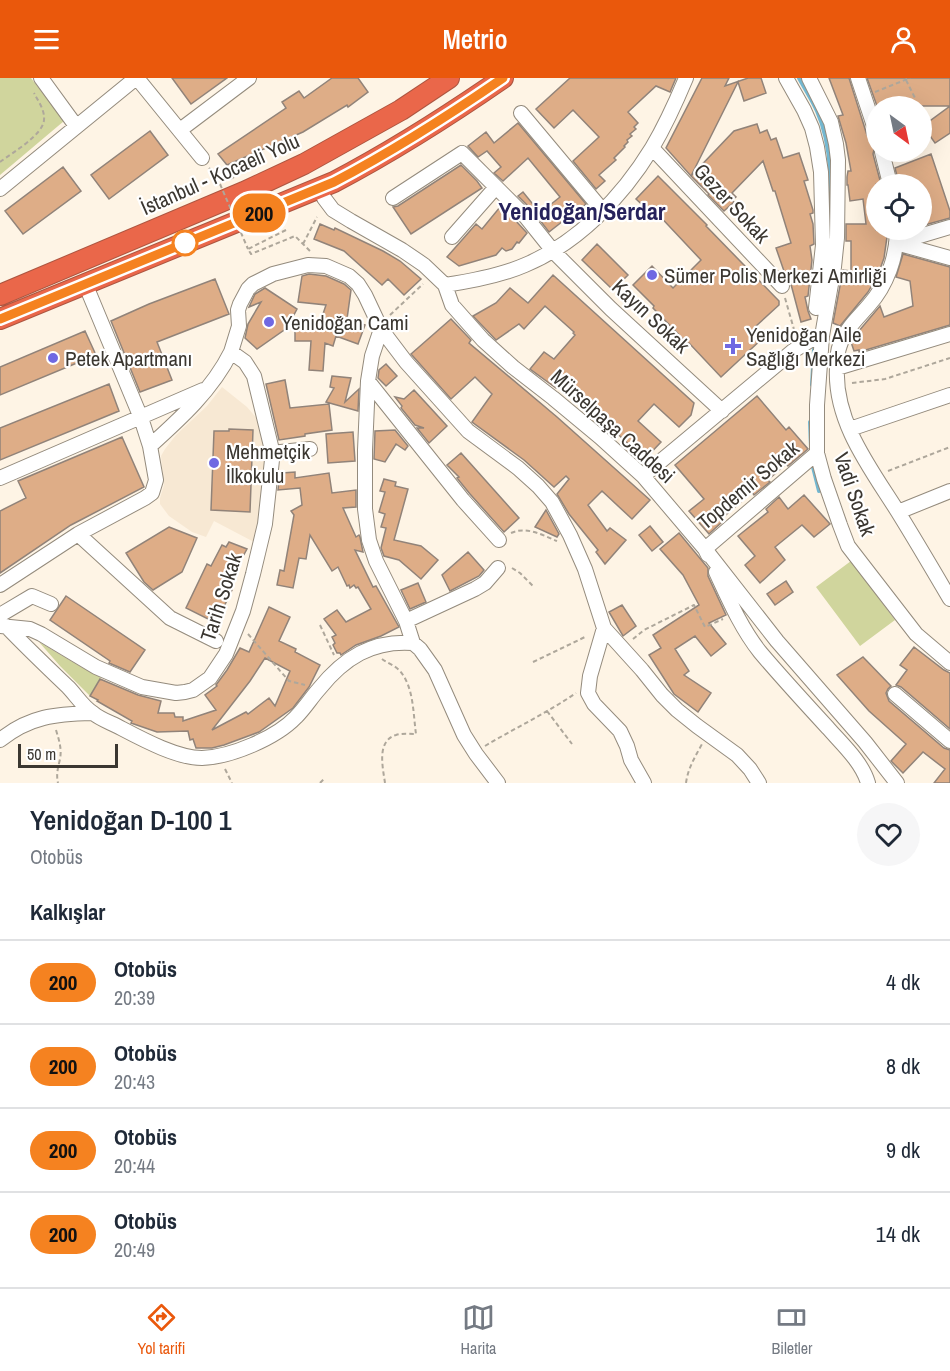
<!DOCTYPE html>
<html lang="tr">
<head>
<meta charset="utf-8">
<style>
  :root { --surface:#fff; --page:#f6f6f7; --text:#1f2937; --muted:#747a83; --line:#e0e1e3; --accent:#ea580c }
  body { margin:0; font-family:"Archivo Narrow",sans-serif; background:var(--page); color:var(--text); height:100vh; display:flex; flex-direction:column; font-size:22px; white-space:nowrap }
  * { box-sizing:border-box; margin:0 }
  p { font-size:20px; color:var(--muted) }
  .icon { flex:none; width:33px; height:33px; fill:none; stroke:currentColor; stroke-width:2; stroke-linecap:round; stroke-linejoin:round }
  .map { position:relative; height:705px; overflow:hidden }
  .drawer { display:flex; flex-direction:column; background:var(--surface); flex:1 }
  .drawer>* { flex:none }
  .badge { padding:0 12px; border-radius:20px; font-size:21px; line-height:39px }
  .needle { width:39px; rotate:147deg }
  .fabs { position:absolute; left:866px; top:18px; display:grid; gap:12px }
  .fabs a { display:grid; place-items:center; width:66px; height:66px; border-radius:50%; background:var(--surface); box-shadow:0 6px 24px #0002; font-size:30px }
  .scale { position:absolute; left:18px; bottom:15px; width:100px; box-sizing:border-box; padding-left:6px; border:3px solid #3b3731; border-top:0; font-size:16px; line-height:21px; white-space:nowrap; color:#3b3731; -webkit-text-stroke:4px #fff; paint-order:stroke }
  .map>.badge { position:absolute; translate:-50% -50%; box-shadow:0 0 0 3px #fff }
  h2 { padding:0 30px; font-size:22px; line-height:54px }
  .round { display:grid; place-items:center; flex:none; width:63px; height:63px; border-radius:32px; background:var(--page) }
  .overview { display:flex; align-items:center; justify-content:space-between; height:102px; padding:0 30px }
  h1 { font-size:28px; font-weight:600; line-height:45px }
  ul { padding:0; list-style:none }
  li { display:flex; align-items:center; gap:18px; height:84px; padding:0 30px; border-top:2px solid var(--line) }
  li div { flex:1 }
  li b { display:block; font-size:22px }
  li em { font-style:normal }
  li .badge { min-width:66px; font-weight:700; text-align:center }
  header { display:flex; justify-content:space-between; align-items:center; height:78px; padding:0 30px; background:var(--accent); color:#fff; font-size:27px; font-weight:600 }
  .dock { display:flex; justify-content:space-around; align-items:center; height:84px; border-top:2px solid var(--line); background:var(--surface); font-size:16px; color:var(--muted) }
  .dock a { display:grid; justify-items:center; gap:3px }
  .dock .selected { color:var(--accent) }
  .map>svg:first-child { display:block }
  .built { fill:#f7e8d3 }
  .green { fill:#d0d59d }
  .lines { fill:none; stroke-linecap:round; stroke-linejoin:round }
  .stream { stroke:#73b7d0; stroke-width:4 }
  .building { fill:#dead87; stroke:#918379; stroke-width:1.5; fill-rule:evenodd }
  .minor-casing { stroke:#948b7d; stroke-width:16 }
  .highway-casing { stroke:#ad5641; stroke-width:22 }
  .path { stroke:#aea79b; stroke-width:2; stroke-dasharray:4.5 3; stroke-linecap:butt }
  .minor { stroke:#fff; stroke-width:14 }
  .highway { stroke:#ea674a; stroke-width:20 }
  .path-bridge { stroke:#aea79b; stroke-width:2; stroke-dasharray:4.5 3; stroke-linecap:butt }
  .line-casing { stroke:#fff; stroke-width:14 }
  .line { stroke:#f58220; stroke-width:9 }
  .stop-dot { fill:#fff; stroke:#f58220; stroke-width:3 }
  .poi-dot { fill:#6f68e2; stroke:#fff; stroke-width:2 }
  .labels { text-anchor:middle; dominant-baseline:central; stroke-width:4.5; stroke-linejoin:round; paint-order:stroke }
  .street-label { font-size:21px; fill:#3b3731; stroke:#fff }
  .poi-label { font-size:21px; fill:#3b3731; stroke:#fff; text-anchor:start }
  .quarter-label { font-size:24px; font-weight:bold; fill:#26225b; stroke:#fff }
</style>
</head>
<body>
<header><svg class="icon" aria-label="menu" viewBox="0 0 24 24"><path d="M4 6h16M4 12h16M4 18h16"/></svg>Metrio<svg class="icon" aria-label="person" viewBox="0 0 24 24"><circle cx="12" cy="8" r="4"/><path d="M4 21q1-7 8-7t8 7"/></svg></header>
<div class="map">
<svg width="950" height="705" viewBox="0 0 950 705">
  <rect width="100%" height="100%" fill="#fef4e5"/>
  <!-- built -->
  <path class="built" d="M222 309 247 329 260 344 266 369 264 407 254 464 214 443 206 459 192 454 169 438 160 426V420L164 407 161 378 165 371 176 357 207 328Z"/>
  <!-- green -->
  <path class="green" d="M0 0H31L64 43 0 97Z
    M851 483 895 542 860 568 816 509Z
    M39 564 83 590 101 599 90 618 60 588Z"/>
  <g class="lines">
    <!-- stream -->
    <path class="stream" d="M799 0C805 11 812 22 817 33 833 69 832 115 829 153
      M812 307 814 271
      M810 344 811 370
      M813 389 819 413"/>
  </g>
  <!-- building -->
  <path class="building" d="M172 0H227L191 26Z
    M332 0H358L368 14 348 29 347 27 303 54 227 87 218 76 286 30 282 24 299 13 304 20Z
    M570 0H676L670 14 656 8 628 34 638 45 634 49 636 51 630 56 632 58 627 62 628 64 624 68 625 69 614 80 616 82 599 97 605 103 596 111 573 83 599 59 573 32 554 50 536 31Z
    M702 0H729L725 8 748 0H761L766 15 744 23 738 4 691 98 666 70Z
    M829 0H849L867 57 871 61 876 63 873 76 881 106H876V152H888L884 180 879 194 877 193 876 200 868 214 840 248 833 245 843 192 851 193V163H846V146H866L863 121 850 123 848 107H847V99L848 93H851L846 65 838 38 843 37Z
    M867 0H950V55L935 65 923 48 950 28H877Z
    M518 45 586 126 573 137 572 136 549 154 532 132 518 118 523 114 540 135 560 119 528 80 503 103 494 95 501 89 487 73 478 79 468 68 486 54 494 65Z
    M757 46 760 55 767 52 771 62 776 60 783 80 799 75 808 102 804 103 813 132V135L810 136 813 146 814 166 810 168 812 182 808 218 805 219 808 233 811 241 801 244 788 195 785 196 776 170 791 165 775 113H773L763 83 732 115 736 119 732 122 734 124 724 133 708 117 709 116 691 98 734 53Z
    M150 53 168 77 109 121 91 97Z
    M931 76 950 133V140L921 148V106H899L895 90Z
    M461 87 477 103 482 110 411 156 393 129 398 128Z
    M63 89 81 113 23 156 5 133Z
    M658 98 707 147 706 148 779 223V227L755 249 764 259 721 299 689 265 688 266 653 230 654 228 633 207 652 188 673 210 701 182 654 132 651 135 636 121Z
    M500 129 503 130H504L527 155 519 165 517 164 512 171 506 173 502 170 496 177 459 188 447 179 476 146 482 151Z
    M320 146 334 152 335 150 383 173 400 183 421 201 404 217 388 201 382 207 344 173 314 161Z
    M597 166 628 197 613 212 582 182Z
    M903 176 950 189V247L859 274V272L854 273 851 264 853 260 880 228 884 239 913 228 910 203 896 199Z
    M309 196 326 198 344 206 351 212 347 241 365 247 358 266 336 258 333 268 325 265 323 293 309 292 311 263H295V251H318L326 227 298 224 302 198Z
    M553 197 694 325 691 337 679 349 654 326 638 343 661 364 645 381 576 318 575 320 559 306 556 310 530 291 544 274 554 281 575 257 573 255 574 254 545 228 524 251 519 246 496 262 473 238 496 225 510 210 528 225Z
    M215 201 229 236 157 264 172 302 140 314 111 243 149 226Z
    M265 210 297 231 287 250 257 271 245 260 248 246 261 224 249 229 255 216Z
    M451 241 471 262 469 265 557 339 650 422 632 441 602 413 588 427 607 453 610 450 626 462 605 486 596 474 598 472 569 436 557 416 569 401 566 398 554 409 524 382 472 344 492 316 475 299 451 321 411 276Z
    M85 253 96 277 0 317V289Z
    M386 286 397 298 386 308 378 300 379 292Z
    M332 298 351 300 345 324 359 311 358 333 326 324 334 310 330 309Z
    M285 302 290 330 329 326 332 352 305 356V358L279 362 266 306Z
    M109 306 119 333 0 382V350Z
    M414 312 447 348 429 365 417 350H424L415 347 401 330 402 328 395 319 404 321Z
    M757 318 786 352 789 349 808 371 788 388 786 386 768 402 770 404 754 417 752 414 720 442 722 444 709 456 689 433 704 421 675 387Z
    M229 351 253 352 250 434 211 432 214 353H229Z
    M395 352 408 368 405 372 396 366 385 384 374 381 375 353Z
    M353 354 355 383 328 385 326 356Z
    M122 359 144 409 71 447 0 495V433L26 420 18 403Z
    M461 375 519 440 504 454 470 416 457 400 459 399 447 387Z
    M295 394V400L329 395 332 415 356 412V429L343 430 356 459 359 457 360 459 363 474 355 472 373 509 376 508 399 549 381 558 356 567 341 577 340 575H337L333 567 335 565 332 559 336 557 324 541 337 532 346 544 371 531 358 509 356 510 354 507 350 510 349 507 347 508 338 489 332 493 310 457 306 481 299 480 293 510 277 507 280 492 284 493 294 437 291 433 302 427 300 410 278 412 279 403 282 402V395Z
    M384 401 396 404 395 408 408 411 394 462 421 468 438 482 421 501 399 482 384 478 381 470 386 450 381 449 385 436 379 434 385 414 380 413Z
    M804 417 830 446 814 459 802 447 775 469 785 482 760 505 745 487 755 478 738 458 768 434 766 431 779 419 788 431Z
    M546 432 559 456 557 459 535 449Z
    M650 448 663 464 652 473 639 457Z
    M169 449 197 460 182 494 153 512 144 504 126 475Z
    M679 455 708 490V498L726 537 709 545 726 566 711 578 695 558 675 571 689 593 684 597 711 615 698 634 674 616 649 577 661 570 653 557 699 527 683 497 660 471Z
    M229 464 247 471 228 506 232 512 216 545 186 530 207 486 211 488 222 467 226 469Z
    M468 474 484 492 479 498 450 513 442 497Z
    M786 503 793 514 775 527 767 516Z
    M418 505 426 524 410 531 401 512Z
    M66 518 145 572 130 594 109 585 110 583 50 542Z
    M622 527 636 548 623 558 609 534Z
    M269 529 290 539 279 563 296 571 295 574 320 587 309 609 293 630 259 654 224 667 212 670H196L193 661 190 662 188 653 157 654 131 645 132 643 97 623 98 622 90 618 100 601 138 617 161 623 158 635H174L175 639H183V643L216 632 205 617 217 608 216 607 227 592 240 570 249 574ZM265 580 290 593 275 628 269 620 248 636 246 634 212 652 250 603Z
    M914 569 944 592 950 595V651L901 609 896 607 907 592 900 587Z
    M863 579 891 608 888 611 886 615 889 623 944 670 950 672V705H934L945 691 923 674 903 695 891 683 906 666 869 633 837 597Z"/>
  <g class="lines">
    <defs>
      <path id="minor" d="M41 0 76 48
        M137 0 202 80
        M786 0 804 32 812 50 817 69 821 94 823 167 816 230
        M809 0 831 44 836 66 838 82 837 160 834 189 822 258 817 327V375L824 401 840 447 848 468 916 556 950 585
        M858 0 876 54
        M521 35 603 133
        M180 52 249 0
        M652 70 782 208
        M882 74 890 106
        M320 110 324 120 333 132 351 143 402 172 424 187 445 207 452 227 483 262 513 289 553 320 600 359 643 398 705 471 777 563 865 664 897 705
        M0 111 136 0
        M393 120 462 75 525 138 553 173 611 231 722 333
        M897 152C897 178 887 207 869 227 859 239 845 251 840 267 837 274 837 283 837 290 834 344 871 391 898 434 916 463 933 492 950 521
        M452 159 496 109
        M896 165 950 149
        M896 165 950 180
        M445 207C472 203 500 198 525 187 578 165 622 119 652 70 665 48 676 24 686 0
        M381 251 372 278 368 303 365 372V431L369 462 376 483 406 543 413 565 420 571 435 592 464 657 476 676 498 705
        M231 274 239 248 238 232 240 226 248 211 253 206 273 196 308 187 326 188 349 198 358 206 365 217 381 251 406 284 468 353 518 390 538 408 552 424 570 457 585 491 604 550 642 592 662 617 677 632 697 648 737 677 750 691 759 705
        M837 290 950 256
        M368 303 463 422 499 462
        M850 351 950 317
        M271 375 310 371
        M643 398 793 273 809 263 822 258
        M0 400 203 312
        M898 434 950 413
        M78 456 170 540 216 563
        M708 477 705 471 817 375
        M716 494C729 522 741 550 760 574 782 600 805 625 828 650 842 666 862 684 868 705
        M0 507 78 456 145 420 152 415 156 402 150 368 141 340 89 215
        M0 537 32 518 51 526
        M406 543 475 511 485 505 498 490
        M0 548 30 551 41 556 96 589 142 609 176 615 185 614 193 612 210 600 226 576 243 533 253 496 265 446 272 382 271 368 254 298 245 284 231 274C212 312 181 340 150 368
        M6 548C26 569 47 589 68 609 76 617 83 629 93 635 100 641 109 644 117 648 140 660 176 680 202 680 231 679 276 660 296 639 305 630 311 620 319 611 344 580 372 562 413 565
        M604 550 590 598 588 615 594 626 620 653 627 668 631 682 644 705
        M895 616 950 663
        M0 662C30 638 56 636 92 635"/>
      <path id="highway" d="M0 217 244 114 304 86 401 32 449 0
        M0 241 334 104C393 73 448 38 503 0"/>
    </defs>
    <!-- minor casing -->
    <use href="#minor" class="minor-casing"/>
    <!-- highway casing -->
    <use href="#highway" class="highway-casing"/>
    <!-- path -->
    <path class="path" d="M906 2 916 22
      M875 14 910 0
      M0 84C12 75 43 57 44 42 45 32 38 23 34 15
      M209 90 214 95
      M230 101 260 86
      M286 152 248 171 251 176 295 158 310 173
      M303 166 317 139
      M785 220 795 255
      M390 237 423 206
      M852 305 885 301 950 280
      M888 393 950 369
      M511 455C527 448 542 457 557 463
      M512 490 520 495 534 509
      M320 547 334 577
      M248 556 289 603 305 607
      M633 561 644 552 694 527 705 549 723 541
      M382 581C387 585 394 587 399 592 414 608 413 635 416 656 410 656 402 655 396 657 376 663 383 690 385 705
      M533 584 587 558
      M547 633 572 666
      M56 652C59 662 62 671 60 681 58 690 56 696 58 705
      M485 668C515 650 547 635 576 615
      M225 691 232 705
      M320 705 324 701
      M686 705C688 690 695 679 702 666"/>
    <!-- minor -->
    <use href="#minor" class="minor"/>
    <!-- highway -->
    <use href="#highway" class="highway"/>
    <!-- path-bridge -->
    <path class="path-bridge" d="M220 106 248 171"/>
  </g>
  <g class="lines">
    <defs>
      <path id="line" d="M0 241 334 104C393 73 448 38 503 0"/>
    </defs>
    <!-- line casing -->
    <use href="#line" class="line-casing"/>
    <!-- line -->
    <use href="#line" class="line"/>
  </g>
  <!-- markers -->
  <circle class="stop-dot" cx="185" cy="165" r="12"/>
  <g class="poi-dot">
    <circle cx="652" cy="197" r="6"/>
    <circle cx="269" cy="244" r="6"/>
    <path d="M730 259h6v6h6v6h-6v6h-6v-6h-6v-6h6z"/>
    <circle cx="53" cy="280" r="6"/>
    <circle cx="214" cy="385" r="6"/>
  </g>
  <g class="labels">
    <!-- street labels -->
    <g class="street-label">
      <text transform="translate(220 96) rotate(-24)">İstanbul - Kocaeli Yolu</text>
      <text transform="translate(732 125) rotate(47)">Gezer Sokak</text>
      <text transform="translate(651 238) rotate(43)">Kayın Sokak</text>
      <text transform="translate(613 348) rotate(42)">Mürselpaşa Caddesi</text>
      <text transform="translate(748 407) rotate(-40)">Topdemir Sokak</text>
      <text transform="translate(855 416) rotate(71)">Vadi Sokak</text>
      <text transform="translate(221 519) rotate(-72)">Tarih Sokak</text>
    </g>
    <!-- poi labels -->
    <g class="poi-label">
      <text x="664" y="197">Sümer Polis Merkezi Amirliği</text>
      <text x="281" y="244">Yenidoğan Cami</text>
      <text x="746" y="256">Yenidoğan Aile<tspan x="746" dy="24">Sağlığı Merkezi</tspan></text>
      <text x="65" y="280">Petek Apartmanı</text>
      <text x="226" y="373">Mehmetçik<tspan x="226" dy="24">İlkokulu</tspan></text>
    </g>
    <!-- quarter labels -->
    <g class="quarter-label">
      <text x="582" y="133">Yenidoğan/Serdar</text>
    </g>
  </g>
</svg>
<div class="fabs">
<a><svg class="needle" viewBox="-14 -14 28 28"><path d="M0-13l5 13h-10z" fill="#e53935"/><path d="M0 13l5-13h-10z" fill="#747a83"/></svg></a>
<a><svg class="icon" aria-label="locate" viewBox="0 0 24 24"><circle cx="12" cy="12" r="6"/><path d="M12 2v4M12 18v4M2 12h4M18 12h4"/></svg></a>
</div>
<div class="scale">50 m</div>
<b class="badge" style="left:259px;top:135px;background:#f58220;color:#111">200</b>
</div>
<section class="drawer">
<div class="overview"><div><h1>Yenidoğan D-100 1</h1><p>Otobüs</p></div><a class="round"><svg class="icon" aria-label="heart" viewBox="0 0 24 24"><path d="M12 20l-8-8c-3-5 5-10 8-4 3-6 11-1 8 4z"/></svg></a></div>
<h2>Kalkışlar</h2>
<ul>
<li><span class="badge" style="background:#f58220;color:#111">200</span><div><b>Otobüs</b><p>20:39</p></div><em>4 dk</em></li>
<li><span class="badge" style="background:#f58220;color:#111">200</span><div><b>Otobüs</b><p>20:43</p></div><em>8 dk</em></li>
<li><span class="badge" style="background:#f58220;color:#111">200</span><div><b>Otobüs</b><p>20:44</p></div><em>9 dk</em></li>
<li><span class="badge" style="background:#f58220;color:#111">200</span><div><b>Otobüs</b><p>20:49</p></div><em>14 dk</em></li>
</ul>
</section>
<nav class="dock">
<a class="selected"><svg class="icon" aria-label="directions" viewBox="0 0 24 24"><path d="M12 3l9 9-9 9-9-9zM9 14v-3h6M13 9l2 2-2 2"/></svg>Yol tarifi</a>
<a><svg class="icon" aria-label="map" viewBox="0 0 24 24"><path d="M3 6l6-2 6 2 6-2v14l-6 2-6-2-6 2zM9 4v14M15 6v14"/></svg>Harita</a>
<a><svg class="icon" aria-label="tickets" viewBox="0 0 24 24"><path d="M3 7h18v10H3zM15 7v10"/></svg>Biletler</a>
</nav>
</body>
</html>
